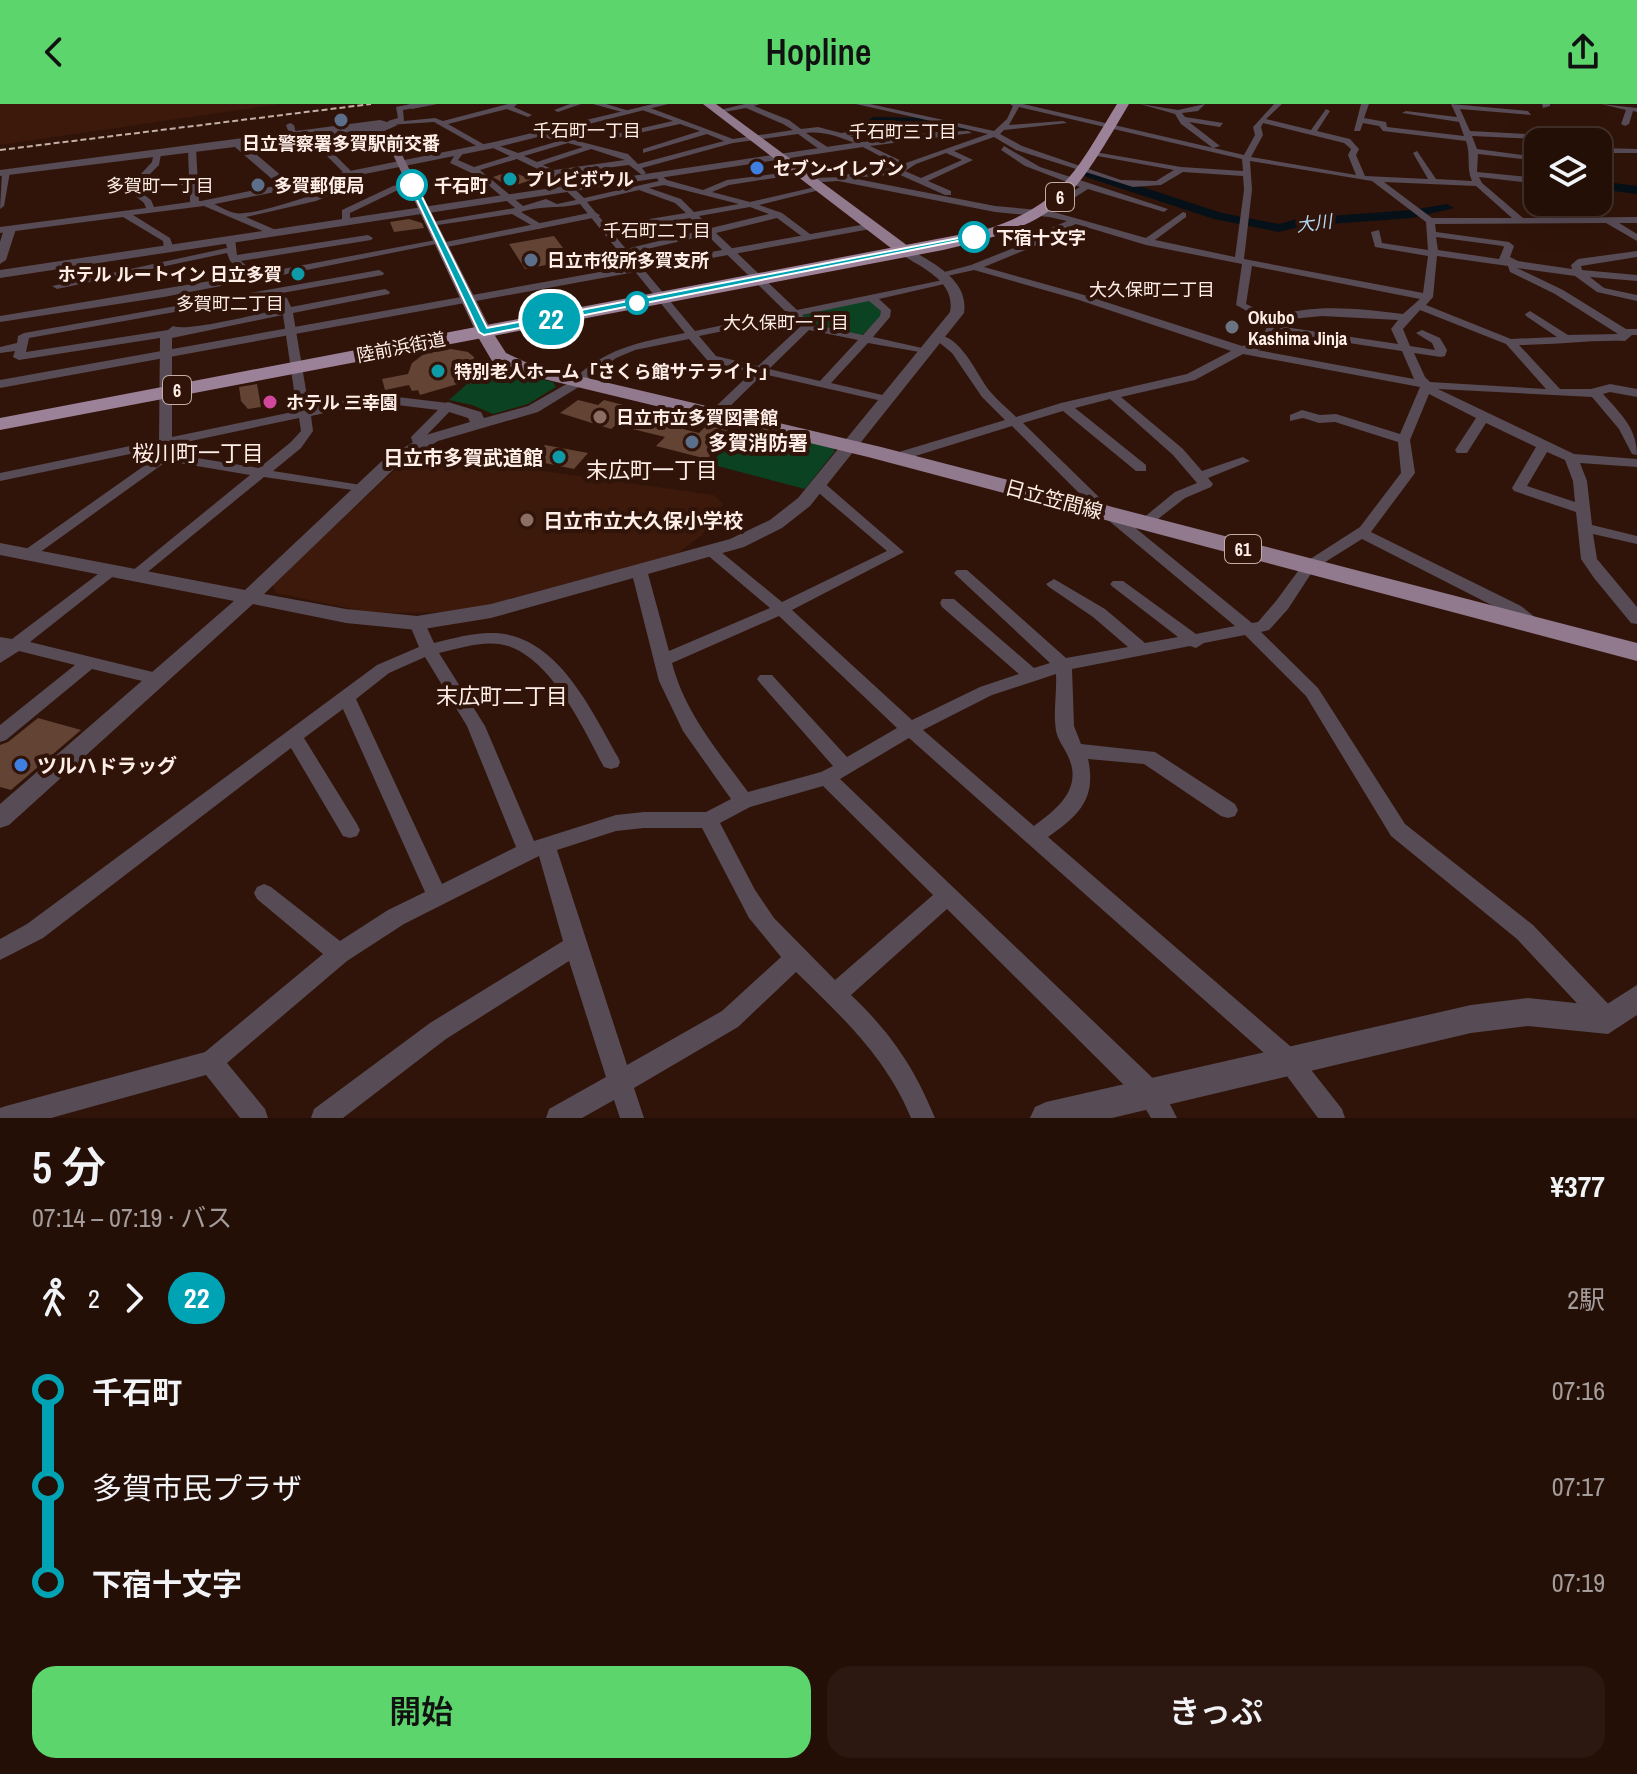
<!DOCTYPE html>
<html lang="ja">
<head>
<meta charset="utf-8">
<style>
  :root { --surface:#240f07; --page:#2c1811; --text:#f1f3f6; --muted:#a39c9b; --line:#412f28; --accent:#5dd56d }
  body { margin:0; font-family:"Archivo Narrow","Noto Sans JP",sans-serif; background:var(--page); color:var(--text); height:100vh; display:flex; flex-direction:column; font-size:30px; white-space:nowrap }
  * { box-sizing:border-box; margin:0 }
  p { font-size:26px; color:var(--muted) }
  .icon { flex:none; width:44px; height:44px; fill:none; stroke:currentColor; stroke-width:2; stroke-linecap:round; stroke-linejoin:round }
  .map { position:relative; height:1014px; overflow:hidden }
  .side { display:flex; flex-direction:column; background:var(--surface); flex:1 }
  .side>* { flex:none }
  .badge { padding:0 16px; border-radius:26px; font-size:28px; line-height:52px }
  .fabs { position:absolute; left:1524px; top:24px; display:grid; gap:16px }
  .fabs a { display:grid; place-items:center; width:88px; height:88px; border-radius:16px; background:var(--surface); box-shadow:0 8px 32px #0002,0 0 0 2px var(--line); font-size:40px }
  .map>.badge { position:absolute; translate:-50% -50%; box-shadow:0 0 0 4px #fff }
  .legs { display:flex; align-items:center; gap:12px; height:88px; padding:0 32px; font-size:26px }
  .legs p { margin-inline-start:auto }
  .head { display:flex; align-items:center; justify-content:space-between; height:136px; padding:0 32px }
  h1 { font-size:44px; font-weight:600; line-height:60px }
  .primary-button { display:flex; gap:16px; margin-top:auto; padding:16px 32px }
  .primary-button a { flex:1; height:92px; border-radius:24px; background:var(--accent); color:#111; font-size:32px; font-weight:600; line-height:92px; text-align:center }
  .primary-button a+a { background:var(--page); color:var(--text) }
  ul { padding:0 32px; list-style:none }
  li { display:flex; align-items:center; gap:28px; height:96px; font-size:30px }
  li i { display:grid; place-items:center; width:12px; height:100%; margin:0 10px; background:currentColor }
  li i::after { content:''; width:20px; height:20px; margin:-10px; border:6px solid; border-radius:50%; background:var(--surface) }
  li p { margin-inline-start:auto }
  li:first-child i { background:linear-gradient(#0000 50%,currentColor 0) }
  li:last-child i { background:linear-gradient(currentColor 50%,#0000 0) }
  header { display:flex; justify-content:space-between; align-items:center; height:104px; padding:0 32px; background:var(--accent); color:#111; font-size:36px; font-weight:600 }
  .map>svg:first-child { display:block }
  .built { fill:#3c190a }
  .green { fill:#0a4222 }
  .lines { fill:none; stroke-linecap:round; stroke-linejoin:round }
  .river { fill:#051018; fill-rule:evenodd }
  .building { fill:#634334 }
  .minor { fill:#574b55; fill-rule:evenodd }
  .tertiary { fill:#574b55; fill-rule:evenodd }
  .secondary { fill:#786575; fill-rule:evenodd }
  .primary { fill:#91798e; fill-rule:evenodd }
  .trunk { fill:#9c8299; fill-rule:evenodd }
  .rail { stroke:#c3afa7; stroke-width:2; stroke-dasharray:6 3; stroke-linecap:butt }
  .line-1 { fill:#00a3b4; stroke:#fff; stroke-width:2 }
  .service-dot { fill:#5c6f8a; stroke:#301409; stroke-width:3 }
  .shop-dot { fill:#3f7fe0; stroke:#301409; stroke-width:3 }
  .culture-dot { fill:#0f9aa8; stroke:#301409; stroke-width:3 }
  .stop-1-dot { fill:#fff; stroke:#00a3b4; stroke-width:4 }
  .worship-dot { fill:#6b7280; stroke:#301409; stroke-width:3 }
  .hotel-dot { fill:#d1479c; stroke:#301409; stroke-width:3 }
  .education-dot { fill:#8d6e63; stroke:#301409; stroke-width:3 }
  .labels { text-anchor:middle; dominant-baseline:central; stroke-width:8; stroke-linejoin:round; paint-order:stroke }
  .far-neighbourhood-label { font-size:18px; fill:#ffeee8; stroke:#301409 }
  .far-poi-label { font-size:18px; font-weight:bold; fill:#ffeee8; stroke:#301409; text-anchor:start }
  .far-stop-label { font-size:18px; font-weight:bold; fill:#ffeee8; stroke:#301409; text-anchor:start }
  .shield { fill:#301409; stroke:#c1ada5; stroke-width:2 }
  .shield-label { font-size:18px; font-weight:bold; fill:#ffeee8 }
  .far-water-label { font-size:18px; font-style:italic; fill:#b3dcfb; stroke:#301409 }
  .far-street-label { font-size:18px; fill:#ffeee8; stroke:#301409 }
  .poi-label { font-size:20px; font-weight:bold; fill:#ffeee8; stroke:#301409; text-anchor:start }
  .street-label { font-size:20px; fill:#ffeee8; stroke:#301409 }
  .neighbourhood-label { font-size:22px; fill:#ffeee8; stroke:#301409 }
</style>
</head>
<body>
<header><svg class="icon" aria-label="back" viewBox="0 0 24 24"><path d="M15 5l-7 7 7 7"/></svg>Hopline<svg class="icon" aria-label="share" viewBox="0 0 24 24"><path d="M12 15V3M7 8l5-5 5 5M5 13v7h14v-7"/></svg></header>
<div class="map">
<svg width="1637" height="1014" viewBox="0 0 1637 1014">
  <rect width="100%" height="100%" fill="#301409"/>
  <!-- built -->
  <path class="built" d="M0 0H280L0 41Z
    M431 351 714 391 723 400 702 431 675 451 460 508 372 509 276 489 272 481 401 360 412 352Z"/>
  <!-- green -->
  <path class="green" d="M863 196 873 198 882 208 881 214 861 232 810 222 800 212Z
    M486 263 553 278 556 283 528 300 493 310 472 301 449 296Z
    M746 322 832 343 835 347 805 385 710 360Z"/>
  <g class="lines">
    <!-- river -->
    <path class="river" d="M874 13 927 14 971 23 965 26 927 20 870 18 868 16Z
      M1090 66 1222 109 1279 120 1301 114 1412 106 1447 100 1454 104 1412 114 1302 122 1279 128 1214 115 1086 73 1084 70Z
      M1598 77 1637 82V90L1598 85Z"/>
  </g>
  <!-- building -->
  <path class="building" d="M511 67 532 76 509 83 493 73Z
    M409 115 422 119 424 124 394 128 390 118Z
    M554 132 572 156 525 165 509 140Z
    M451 245 468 248 474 253V260L462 270 464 276 460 277 461 279 420 291 418 286 412 287 409 281 385 286 382 275 408 270 412 259 424 250Z
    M257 280 261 303 248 305 241 297 239 283Z
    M578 296 598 301 604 296 635 304 627 311 699 329 707 321 734 327 707 355 656 342 665 333 616 321 611 325 560 309Z
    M545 341 588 349 574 365 530 356Z
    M38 614 81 626 11 686 0 683V641L8 638Z"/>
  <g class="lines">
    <!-- minor -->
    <path class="minor" d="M411 0 415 4 403 6 404 17 435 14 443 17 508 0H517L514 3 532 11 528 13 507 5 448 20 485 41 482 45 434 18 388 21V17L398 14 396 3Z
      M570 0H581L558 8 554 6Z
      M593 0H606L633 8 629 10Z
      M745 0H760L754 2 789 16 801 25 818 23 841 29 921 18 932 25 928 27 920 22 850 32 863 38 936 28 968 27 972 29 870 42 906 59 988 30 856 0H870L994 27 1007 15 1013 2 1010 0H1023L1244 51 1255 31 1253 23 1274 0H1282L1266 15 1311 26 1326 5 1330 7 1317 27 1350 35 1359 45 1356 51 1365 72 1428 75 1413 49 1417 47 1436 75 1472 77C1466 64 1471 50 1466 37L1383 27 1379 22 1363 19 1360 27H1354L1361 0H1369L1364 14 1386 18 1387 23 1464 32 1459 18 1402 9 1406 7 1457 13 1451 0 1528 7 1531 11 1460 5 1470 27 1561 32 1558 36 1472 32 1477 45 1538 53V57L1478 50 1477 68 1538 74V80L1479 73 1482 79 1523 114 1637 113V119H1619L1637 130V137L1606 119 1435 120 1436 128 1509 138 1514 142 1510 153 1518 157 1572 165 1571 161 1578 155 1637 147V153L1581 162 1582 166 1637 171V177L1590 173 1604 184 1637 191V197L1597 188 1575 172 1517 164 1563 186 1626 225H1637V231H1632L1625 237C1589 236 1555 241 1519 241L1560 285H1591L1610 280 1637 285V293L1610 288 1603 290C1620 309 1637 324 1637 351L1632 350 1619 325 1592 293 1438 285 1574 350 1637 355V363L1580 359 1587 377 1592 421 1637 432V440L1593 430 1597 455 1637 503V520L1631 519 1594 474 1581 455 1576 408 1514 387 1512 384 1536 343 1486 319 1467 349H1457L1455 346 1476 314 1429 290 1410 336 1415 369 1371 428 1521 502 1545 521 1543 525H1531L1509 510 1362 435 1314 465 1288 505 1269 526 1261 528 1318 584 1405 720 1533 821 1616 908 1620 916 1616 924 1608 927 1600 924 1517 835 1391 732 1306 592 1245 531 1204 539 1196 544 1190 542 1072 565 1074 622 1081 640 1155 648 1235 700 1238 706 1235 712 1228 714 1221 712 1144 660 1088 655C1097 695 1078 712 1048 733L1297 948 1342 1005 1345 1014H1318L1281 964 909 634 840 675 1160 981 1177 1014H1151L1142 999 947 805 851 891C891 929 914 963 935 1014H911C886 953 842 913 796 868L738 923 634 984 644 1014H620L614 996 582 1014H546L549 1005 606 973 569 857 446 935 343 1014H311L314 1005 430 919 563 837 539 752 404 820 347 857 227 959 265 1005 268 1014H240L206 971 51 1014H0V1004L6 1002 205 948 323 850 257 795 254 789 257 783 264 780 271 783 340 837 388 806 425 788 343 605 304 634 357 720 360 726 357 732 350 734 343 732 291 644 43 834 0 856V835L27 820 377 561 419 543 409 519 411 515H423L434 539C454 534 475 528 495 529 558 532 591 606 618 653L620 658 618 663 611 665 604 663C583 624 553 557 508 542 487 535 460 544 439 549L485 622 534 737 616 711 644 708H706L731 695 683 627 659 577 631 466 639 461 647 466 669 547 770 504 705 449 703 446 705 443H715L782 498 887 447 813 384 811 381 813 378H823L904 448 792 506 912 616 980 583 1019 570 942 503 940 499 942 495H954L1034 564 1050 559 957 472 954 469 957 466H967L1066 554 1128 543 1093 513 1049 483 1046 480 1054 475 1105 505 1145 539 1178 533 1113 483 1110 480 1113 477H1123L1196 530 1235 522 1096 406 1012 322 909 354 905 358H895L893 355 899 348 1005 316 982 293 952 249 935 235V231C959 229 976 268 988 285 996 295 1007 304 1016 313L1061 299 1187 270 1231 247 1076 195 974 166 938 174 933 171 971 161 1041 133 1051 124 1067 117 1049 113 995 108 838 77 809 79 808 77 812 74 844 73 848 70 900 63C873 49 837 25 806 29L829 44V48H823L798 30 733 39 642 64 646 69 642 71 629 61 559 70 584 94 659 77 655 72 659 70 667 76 703 86 727 76 803 66 800 70 729 81 712 88 750 98 824 81V85L759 101 782 109 810 130V134H804L777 114 716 129 797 206 948 175 953 178 879 195 891 206 890 213 873 233 931 246V250L868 239 831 279 891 293V299L763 270 719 313 715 314 709 310 711 307 752 268 708 257 689 235 635 246 616 254 581 281 577 282 571 278C604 244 640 238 685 229L580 100C557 105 544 101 521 108L541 120V124L538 125 512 110 431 122 426 119 515 104 478 72 450 59 458 45 465 47 458 56 474 63 510 52 491 43V39L518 49 559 37 536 31 539 27 628 50 638 60 724 37 707 30 643 49V45L700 27 680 20 607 36V32L673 17 642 6 645 2 733 35 793 26 783 20 746 4 719 9 715 7ZM1019 3 1242 55 1243 67 1181 63 1089 47 1092 51 1174 66 1156 77 1121 76 1022 42 1000 30 1004 26 1067 19 1063 17 1009 21ZM1263 19 1344 39 1351 45 1348 51 1356 71 1251 53 1263 31 1261 23ZM994 33 1016 46 1133 83 1161 81 1183 68 1243 72 1244 86 1235 153 1155 136 1186 113V109L1183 108 1146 134 1050 107 995 102 852 74 898 70 945 91H951V87L928 77 973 56 954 47ZM568 39 583 43 537 58 524 52ZM591 45 625 56 554 66 543 61ZM946 49 962 56 921 74 905 67 916 60ZM517 55 548 70 576 96 557 100 546 95 523 102 480 66ZM1250 57 1372 77 1426 118 1428 146 1382 139 1379 126 1371 128 1375 143 1428 152 1423 189 1244 155 1252 86ZM1384 78 1476 82 1512 114H1432ZM664 81 739 100 694 108 681 95 649 84ZM639 86 675 99 686 109 607 122 587 98ZM750 103 769 110 711 124 699 112ZM690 114 703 126 626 145 611 127ZM1076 120 1146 141 1242 160 1236 201 1269 219 1259 239 1242 242 1084 191 984 163 1047 137 1057 128ZM707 131 786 208 695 227 630 149ZM1436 133 1503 142 1504 143 1499 155 1438 146ZM1437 152 1508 162 1510 168 1555 190 1618 230 1568 231 1530 207 1525 210 1526 212 1557 233 1511 235 1426 201 1433 193ZM1252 162 1420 195 1403 210C1362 205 1313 199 1274 213L1246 200ZM869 197 881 207 880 212 863 231 811 220 802 211ZM1420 206 1506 240 1546 285 1430 278 1425 273 1414 249 1441 253 1445 252 1447 246 1440 234 1422 226 1416 229 1432 239 1435 246 1410 242 1403 225ZM1322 212 1398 216 1391 225 1398 240 1278 222 1291 215ZM792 213 801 222 758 262 716 252 699 232ZM809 226 858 236 820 277 769 265ZM1275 228 1402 247 1414 275 1257 246 1267 243ZM1243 250 1420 283 1400 330 1336 310 1320 311 1302 306 1290 311V317L1303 314 1319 319 1335 318 1398 338 1401 369 1360 423 1304 459 1276 497 1258 518 1252 519 1106 400 1023 319 1063 307 1136 367H1146V361L1075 304 1110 295 1173 351 1197 379 1175 388 1137 419 1139 422H1149L1185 394 1211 383 1213 380 1208 374 1250 357 1243 353 1202 367 1183 345 1121 293 1195 276ZM1547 348 1565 356 1573 377 1575 398 1527 382ZM779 512 897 624 847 653 772 571H760L757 575 760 579 833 662 821 668 748 688C718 647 685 609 672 559ZM425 553 467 622 516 743 442 780 356 595 389 569ZM1056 570C1057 589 1053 608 1056 627 1058 636 1063 642 1067 650 1084 683 1059 704 1034 722L923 626 992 591ZM823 682 933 791 835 876 774 814 755 786 720 719 750 703ZM644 724H702L749 814 781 853 722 907 627 961 557 746 616 727Z
      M1140 0 1178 6 1205 0 1198 7 1182 9 1185 13 1223 19 1220 23 1189 18 1220 42 1213 44 1181 20 1175 10Z
      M1542 0H1550V2L1543 4Z
      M1601 0 1637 4V8L1633 7 1629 20 1625 22 1621 20 1626 6Z
      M290 19 294 21 297 34 290 32 286 21Z
      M324 27 328 29 335 51 362 78 316 97 246 113 278 127V131H272L204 102 133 111 170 134 174 145 169 148 164 145 163 137 123 113 0 129V123L146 104 144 99 127 85 152 58 154 48 161 50 159 61 139 81 189 75 188 45 192 43 196 45 199 97C213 96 222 106 235 109 254 113 331 85 352 77L327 52 320 29ZM190 80V98L154 103 151 96 139 87Z
      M1004 42 1040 63 1168 105 1164 108 1088 85 1074 94 1060 93V89H1070L1080 83 1025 62 1001 46Z
      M1603 44 1637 45V49H1611L1613 55 1598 56V52L1605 51Z
      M6 66 10 68 4 102 0 105 2 68Z
      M412 78 415 79V83L398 86 350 109V120L342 118V106L393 82Z
      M368 131 373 134 371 136 241 157 256 170 441 135 446 138 262 175 264 177 259 180 252 176 164 193 0 218V212L246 171 230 157 227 149 57 185 52 182 227 144 225 135 230 132 235 135 237 151Z
      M379 166 384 169 383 171 29 234 26 248 168 226 173 222C187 228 262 209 281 205L278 196 283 193 287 194 291 203 385 185 390 188 389 190 293 209 309 304 362 293 389 292 448 299 454 303 424 334 426 340 419 344 414 343 411 333 438 306 389 300 362 301 311 312 313 327 301 344 273 367 361 381 368 385 366 388 264 373 139 475 134 477 126 472 250 371 167 357 32 454H22L19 451 22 448 158 352 159 344 0 377V369L159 336 160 234 19 256 13 253 15 247 0 249V243L17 239 18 232 24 229ZM283 211 297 307 172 333V234ZM299 314 301 327 291 338 259 364 172 350V341Z
      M111 462 119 467 116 470 30 538 165 571 168 575 165 579 159 581 92 565 6 636 0 638V621L75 561 19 547 0 559V533L12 535 106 464Z"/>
    <!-- tertiary -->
    <path class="tertiary" d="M409 0H437L412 5Z
      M653 0H668L494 44 205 102 201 101V97L279 81 235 43 0 72V66L380 16 398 21 382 28 360 27 245 41 290 79 494 38Z
      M860 38 863 43 0 174V166Z
      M594 108 600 111 598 113 442 144 436 140Z
      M872 119 878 122 876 124 0 284V276Z
      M10 122 16 125 6 156 0 160V138L4 125Z
      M902 145H910C934 160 969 176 964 209L810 402 782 424 744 443 491 514 417 526 346 519 253 500 9 721 0 724V700L234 497 0 451V439L245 486 384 355 426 331 470 318 468 314 443 306V300L448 298 481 308 484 314 528 302 577 274 582 275V281L538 308 438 337 396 363 264 490 346 505 417 512 491 500 730 435 770 416 798 394 950 208C956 178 923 164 902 151Z
      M1637 881V911L1608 930 1528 922 1471 929 1112 1014H1030L1035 1003 1046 998 1471 901 1528 894 1604 902Z"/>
    <!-- secondary -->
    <path class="secondary" d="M382 27 391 29 492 228 489 231 484 233 476 228Z"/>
    <!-- primary -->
    <path class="primary" d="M703 0H716L912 145V151H900Z
      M484 223 490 224 506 249 532 261 881 343 1637 539V557L868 353 519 269 492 257 475 228Z"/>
    <!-- trunk -->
    <path class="trunk" d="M1117 0H1129C1070 100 1060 119 943 146L0 326V314L984 126C1062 102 1077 65 1117 0Z"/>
    <!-- rail -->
    <path class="rail" d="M0 46 371 0"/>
  </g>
  <!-- line-1 -->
  <path class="line-1" d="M409 79 416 81 487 224 974 131 978 133 484 231 479 228Z"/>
  <!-- markers -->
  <g class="service-dot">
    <circle cx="341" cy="16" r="8"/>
    <circle cx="258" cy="81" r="8"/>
    <circle cx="531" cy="156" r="8"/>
    <circle cx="692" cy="338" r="8"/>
  </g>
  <g class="shop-dot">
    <circle cx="757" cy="64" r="8"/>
    <circle cx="21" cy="661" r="8"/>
  </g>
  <g class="culture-dot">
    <circle cx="510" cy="75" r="8"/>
    <circle cx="298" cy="170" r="8"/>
    <circle cx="438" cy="267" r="8"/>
    <circle cx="559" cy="353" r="8"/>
  </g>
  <g class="stop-1-dot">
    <circle cx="412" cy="81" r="14"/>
    <circle cx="974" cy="133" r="14"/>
    <circle cx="637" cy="199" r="10"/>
  </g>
  <circle class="worship-dot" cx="1232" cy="223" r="8"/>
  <circle class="hotel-dot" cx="270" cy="298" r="8"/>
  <g class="education-dot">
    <circle cx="600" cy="313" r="8"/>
    <circle cx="527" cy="416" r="8"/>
  </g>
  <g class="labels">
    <!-- far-neighbourhood labels -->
    <g class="far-neighbourhood-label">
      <text x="587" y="26">千石町一丁目</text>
      <text x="903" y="27">千石町三丁目</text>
      <text x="160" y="81">多賀町一丁目</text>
      <text x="657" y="126">千石町二丁目</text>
      <text x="1152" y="185">大久保町二丁目</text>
      <text x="230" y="199">多賀町二丁目</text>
      <text x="786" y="218">大久保町一丁目</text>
    </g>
    <!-- far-poi labels -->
    <g class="far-poi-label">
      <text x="341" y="39" text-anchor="middle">日立警察署多賀駅前交番</text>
      <text x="773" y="64">セブン-イレブン</text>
      <text x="526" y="75">プレビボウル</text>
      <text x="274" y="81">多賀郵便局</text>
      <text x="547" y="156">日立市役所多賀支所</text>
      <text x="282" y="170" text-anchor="end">ホテル ルートイン 日立多賀</text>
      <text x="1248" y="213">Okubo<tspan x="1248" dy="21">Kashima Jinja</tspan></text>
      <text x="454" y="267">特別老人ホーム「さくら館サテライト」</text>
      <text x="286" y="298">ホテル 三幸園</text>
      <text x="616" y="313">日立市立多賀図書館</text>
    </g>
    <!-- far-stop labels -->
    <g class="far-stop-label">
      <text x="434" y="81">千石町</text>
      <text x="996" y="133">下宿十文字</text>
    </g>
    <!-- shield labels -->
    <g class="shield">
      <rect x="1046" y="79" width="28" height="28" rx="6"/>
      <rect x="163" y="272" width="28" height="28" rx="6"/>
      <rect x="1225" y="431" width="36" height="28" rx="6"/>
    </g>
    <g class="shield-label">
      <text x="1060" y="93">6</text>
      <text x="177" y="286">6</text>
      <text x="1243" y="445">61</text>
    </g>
    <!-- far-water labels -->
    <g class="far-water-label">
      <text transform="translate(1314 119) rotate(-7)">大川</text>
    </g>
    <!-- far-street labels -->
    <g class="far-street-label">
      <text transform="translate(401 243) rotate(-11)">陸前浜街道</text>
    </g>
    <!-- poi labels -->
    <g class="poi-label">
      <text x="708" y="338">多賀消防署</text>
      <text x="543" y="353" text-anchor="end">日立市多賀武道館</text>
      <text x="543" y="416">日立市立大久保小学校</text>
      <text x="37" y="661">ツルハドラッグ</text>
    </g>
    <!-- street labels -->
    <g class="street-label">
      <text transform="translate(1054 395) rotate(15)">日立笠間線</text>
    </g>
    <!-- neighbourhood labels -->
    <g class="neighbourhood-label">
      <text x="198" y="349">桜川町一丁目</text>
      <text x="652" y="366">末広町一丁目</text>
      <text x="502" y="592">末広町二丁目</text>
    </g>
  </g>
</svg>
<div class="fabs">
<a><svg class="icon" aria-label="layers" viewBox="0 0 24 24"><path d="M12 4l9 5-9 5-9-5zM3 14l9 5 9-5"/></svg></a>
</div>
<b class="badge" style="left:551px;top:215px;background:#00a3b4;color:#fff">22</b>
</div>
<section class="side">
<div class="head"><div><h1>5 分</h1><p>07:14 – 07:19 · バス</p></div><b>¥377</b></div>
<div class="legs"><svg class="icon" aria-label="walk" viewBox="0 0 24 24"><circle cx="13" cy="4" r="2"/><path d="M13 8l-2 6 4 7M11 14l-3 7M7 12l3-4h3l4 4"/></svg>2<svg class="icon" aria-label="forward" viewBox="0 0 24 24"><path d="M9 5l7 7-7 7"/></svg><b class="badge" style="background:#00a3b4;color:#fff">22</b><p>2駅</p></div>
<ul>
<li><i style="color:#00a3b4"></i><b>千石町</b><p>07:16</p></li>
<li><i style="color:#00a3b4"></i><span>多賀市民プラザ</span><p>07:17</p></li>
<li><i style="color:#00a3b4"></i><b>下宿十文字</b><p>07:19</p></li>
</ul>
<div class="primary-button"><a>開始</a><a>きっぷ</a></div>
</section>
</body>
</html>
